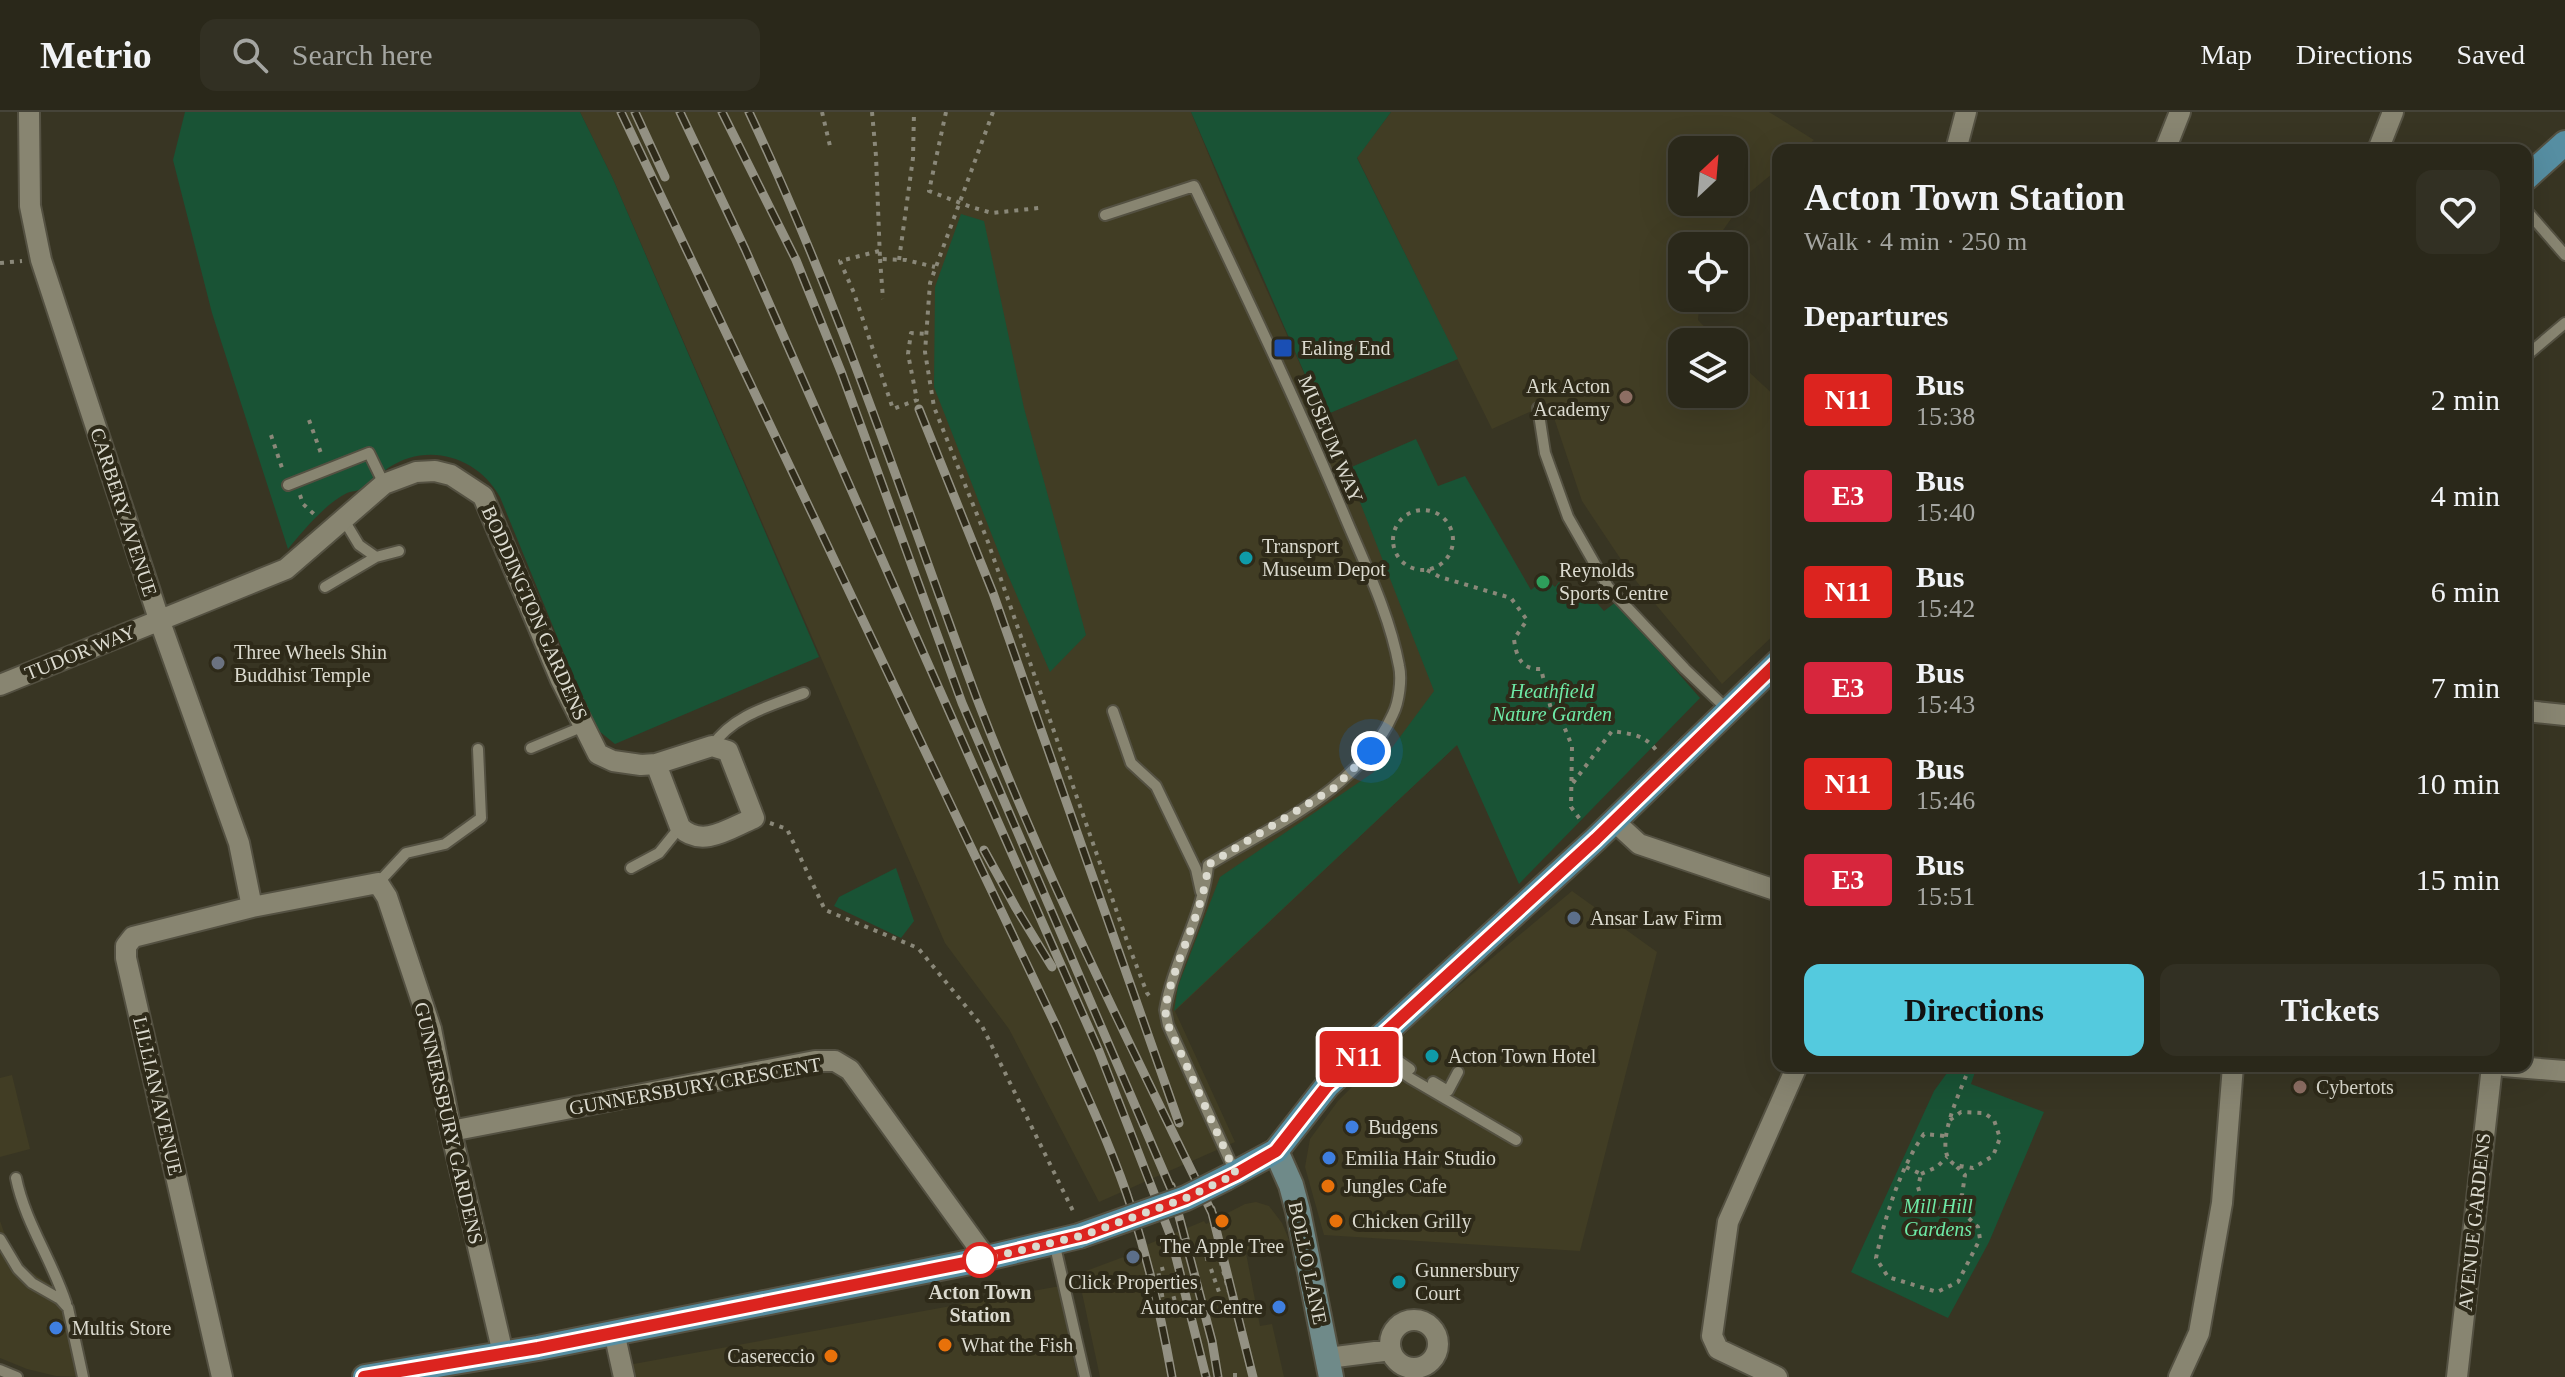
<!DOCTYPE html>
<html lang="en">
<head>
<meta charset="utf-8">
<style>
  :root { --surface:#2a281a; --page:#323023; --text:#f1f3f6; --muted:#a5a6a2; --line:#464439; --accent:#54cade }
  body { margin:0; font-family:"Times New Roman",serif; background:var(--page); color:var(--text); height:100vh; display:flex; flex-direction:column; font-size:30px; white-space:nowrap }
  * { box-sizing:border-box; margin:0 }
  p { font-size:26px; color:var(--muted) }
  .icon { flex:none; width:44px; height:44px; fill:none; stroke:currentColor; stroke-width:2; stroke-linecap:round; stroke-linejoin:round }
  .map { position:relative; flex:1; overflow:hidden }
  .side { position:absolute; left:1772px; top:32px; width:760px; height:928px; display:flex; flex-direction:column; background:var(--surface); border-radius:16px; box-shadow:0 8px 32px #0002,0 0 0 2px var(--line) }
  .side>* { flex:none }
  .badge { padding:0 16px; border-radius:6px; font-size:28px; line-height:52px }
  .needle { width:52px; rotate:26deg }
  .fabs { position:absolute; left:1668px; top:24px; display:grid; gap:16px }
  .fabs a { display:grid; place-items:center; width:80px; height:80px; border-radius:16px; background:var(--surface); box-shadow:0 8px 32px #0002,0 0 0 2px var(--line); font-size:40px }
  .you { position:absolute; width:40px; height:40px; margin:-20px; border:6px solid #fff; border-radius:50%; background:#1a73e8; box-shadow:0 0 0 12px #1a73e833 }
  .map>.badge { position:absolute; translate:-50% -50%; box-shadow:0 0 0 4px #fff }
  h2 { padding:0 32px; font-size:30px; line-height:72px }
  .round { display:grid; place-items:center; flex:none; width:84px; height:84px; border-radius:16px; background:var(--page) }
  .head { display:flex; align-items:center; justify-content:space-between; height:136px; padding:0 32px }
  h1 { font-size:38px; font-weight:600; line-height:60px }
  .action { display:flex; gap:16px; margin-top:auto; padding:16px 32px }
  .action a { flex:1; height:92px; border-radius:16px; background:var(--accent); color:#111; font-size:32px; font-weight:600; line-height:92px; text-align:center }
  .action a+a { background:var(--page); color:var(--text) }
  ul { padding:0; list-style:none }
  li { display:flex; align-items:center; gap:24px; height:96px; padding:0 32px }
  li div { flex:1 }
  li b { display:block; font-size:30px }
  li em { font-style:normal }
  li .badge { min-width:88px; font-weight:700; text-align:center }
  header { display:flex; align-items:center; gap:48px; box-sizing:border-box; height:112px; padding:0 40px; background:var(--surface); border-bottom:2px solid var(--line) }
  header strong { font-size:38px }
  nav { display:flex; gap:44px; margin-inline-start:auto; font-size:28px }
  .search { width:560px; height:72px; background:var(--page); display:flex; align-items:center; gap:20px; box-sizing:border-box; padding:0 28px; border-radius:16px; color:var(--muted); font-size:30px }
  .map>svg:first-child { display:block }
  .built { fill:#413d24; fill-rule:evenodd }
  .green { fill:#195335 }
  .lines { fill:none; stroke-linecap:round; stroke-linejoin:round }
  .lane-casing { stroke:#545142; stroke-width:14 }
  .street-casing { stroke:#545142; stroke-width:24 }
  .secondary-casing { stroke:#545142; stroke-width:28 }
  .primary-casing { stroke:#545142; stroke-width:28 }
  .path { stroke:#8a8879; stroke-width:4; stroke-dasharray:4 6; stroke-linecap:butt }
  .lane { stroke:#888571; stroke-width:10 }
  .street { stroke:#888571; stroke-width:20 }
  .secondary { stroke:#6f8a89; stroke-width:24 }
  .primary { stroke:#568ea2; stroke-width:24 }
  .rail-casing { stroke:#939183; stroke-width:9 }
  .rail { stroke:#2e2a19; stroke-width:6; stroke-dasharray:18; stroke-linecap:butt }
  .primary-bridge-casing { stroke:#545142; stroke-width:28; stroke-linecap:butt }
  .primary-bridge { stroke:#568ea2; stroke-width:24 }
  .line-casing { stroke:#fff; stroke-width:18 }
  .line { stroke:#dc241f; stroke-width:12 }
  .walk { stroke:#dbdacf; stroke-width:8; stroke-dasharray:0 14.4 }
  .transit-dot { fill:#1a4fb4; stroke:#2e2a19; stroke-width:3 }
  .education-dot { fill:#8d6e63; stroke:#2e2a19; stroke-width:3 }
  .culture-dot { fill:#0f9aa8; stroke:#2e2a19; stroke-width:3 }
  .leisure-dot { fill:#2e9e5b; stroke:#2e2a19; stroke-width:3 }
  .worship-dot { fill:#6b7280; stroke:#2e2a19; stroke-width:3 }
  .service-dot { fill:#5c6f8a; stroke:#2e2a19; stroke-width:3 }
  .shop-dot { fill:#3f7fe0; stroke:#2e2a19; stroke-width:3 }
  .food-dot { fill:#e8710a; stroke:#2e2a19; stroke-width:3 }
  .stop-dot { fill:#fff; stroke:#dc241f; stroke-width:4 }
  .labels { text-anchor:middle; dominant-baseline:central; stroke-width:8; stroke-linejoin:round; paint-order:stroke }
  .poi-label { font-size:20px; fill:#dbdacf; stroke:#2e2a19; text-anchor:start }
  .street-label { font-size:20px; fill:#dbdacf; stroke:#2e2a19 }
  .park-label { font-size:20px; font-style:italic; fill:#6deaa6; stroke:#2e2a19 }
  .stop-label { font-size:20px; font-weight:bold; fill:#dbdacf; stroke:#2e2a19 }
</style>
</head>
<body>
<header>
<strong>Metrio</strong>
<div class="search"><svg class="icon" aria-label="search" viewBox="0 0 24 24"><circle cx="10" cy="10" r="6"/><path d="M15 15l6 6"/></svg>Search here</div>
<nav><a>Map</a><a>Directions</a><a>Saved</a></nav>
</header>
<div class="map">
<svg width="2565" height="1265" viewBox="0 0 2565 1265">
  <rect width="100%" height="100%" fill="#383523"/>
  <!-- built -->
  <path class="built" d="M580 0H1191L1238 114 1347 357 1459 631 1175 899 1235 1030 1099 1090 1009 917 945 831 613 67Z
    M1391 0H1769L1814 28 1802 38H1778V57L1749 81 1712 134H1682V186H1700L1698 208 1719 230H1682V282H1734V246L1778 287V519L1722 572 1632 464 1582 389 1549 291 1492 317 1357 45ZM1682 38H1734V90H1682Z
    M1572 779 1657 840 1580 1139 1324 1123 1305 1055 1310 1027 1338 989 1424 903Z
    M12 963 30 1037 0 1045V966Z
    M1256 1090 1269 1094 1282 1111 1289 1128 1246 1141 1260 1214 1272 1212 1284 1265H1100L1078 1162 1126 1144 1139 1136 1204 1109 1206 1112 1245 1092Z
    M0 1109 9 1134 25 1156 57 1177 68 1175 89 1265 56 1264 27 1257 0 1246Z
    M1060 1174 1077 1265H630L628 1253Z"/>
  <!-- green -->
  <path class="green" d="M185 0H580L613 67 819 545 615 632 599 619 590 605 500 385C478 345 428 329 388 356 380 362 373 371 364 376 359 379 352 379 347 381 326 391 303 419 288 437L212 201 173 48Z
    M1191 0H1391L1357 46 1458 247 1323 304Z
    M961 102 984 109 1024 296 1086 523 1050 560 1004 454 934 275 935 175Z
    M1416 327 1438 374 1465 364 1531 478 1545 466 1555 475 1559 470 1572 485 1588 481 1604 499 1616 490 1700 586 1519 772 1457 633 1174 899 1178 874 1220 765 1374 660 1434 579 1347 357Z
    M896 756 914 809 901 826 834 794 839 785Z
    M1952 954H1977L1971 972 2044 1000 1989 1130 1948 1206 1851 1160 1934 979Z"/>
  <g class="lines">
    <defs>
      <path id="lane" d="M2526 98 2565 143
        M1105 103 1194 74C1245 182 1297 290 1343 400 1364 451 1389 500 1399 554 1402 567 1399 590 1393 602 1361 676 1274 713 1208 753 1204 801 1173 849 1165 898L1168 913 1235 1060
        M2526 244 2565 211
        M1538 296 1545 341 1568 405 1608 475 1685 557 1728 598
        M288 373 369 341 384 372
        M344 408 359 433 376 445 399 439
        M325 475 376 445
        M1113 599 1131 651 1156 674 1196 757 1201 780
        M712 634C733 603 770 594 804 581
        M531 636 584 614
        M631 756 659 741 680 715
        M378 771 406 741 445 732 481 706 478 637
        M1374 932 1410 957
        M1368 937 1410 966 1516 1028
        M1433 970 1448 979 1458 960
        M16 1066C25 1110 52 1148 66 1191
        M0 1127 18 1157 32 1171 60 1187 68 1196 83 1265
        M1054 1130 1085 1265
        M0 1258 17 1265"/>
      <path id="street" d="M29 0 30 94 41 148 159 507 239 731 252 795
        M1956 38 1966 0
        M2165 38 2180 0
        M2378 38 2393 0
        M0 573 286 457 384 372 416 360 435 359 451 363 483 384 561 568 598 642 613 649 641 653 656 652 712 634 728 639 754 706C730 716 702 737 680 715L656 652
        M2526 599 2565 603
        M1614 709 1639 732 1778 779
        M2504 954 2565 959
        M451 1019 815 949H835L850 958 986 1146
        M1390 1232a24 24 0 1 1 48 0a24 24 0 1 1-48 0Z
        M614 1220 624 1265
        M1328 1246 1391 1238
        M222 1265 126 846V834L133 825 252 795 378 771 387 785 431 917 451 1019 501 1233V1242
        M1777 1265 1718 1237 1712 1224 1728 1110 1797 954
        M2179 1265 2199 1221 2222 1091 2233 954
        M2457 1265 2492 954"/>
      <path id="secondary" d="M1276 1039 1291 1073 1298 1099 1331 1265"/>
      <path id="primary" d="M2526 66 2565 31
        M1226 1066 1276 1039 1327 974 1596 727 1778 550
        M365 1265 538 1236 970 1150 1079 1124"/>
    </defs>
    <!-- lane casing -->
    <use href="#lane" class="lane-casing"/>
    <!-- street casing -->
    <use href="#street" class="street-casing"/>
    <!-- secondary casing -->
    <use href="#secondary" class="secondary-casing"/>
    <!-- primary casing -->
    <use href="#primary" class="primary-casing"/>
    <!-- path -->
    <path class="path" d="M822 0 830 34
      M872 0 876 44 880 147 906 148 935 155
      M946 0 929 79 971 95 992 101 1039 96
      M993 0 930 171 925 240 934 295 988 430 1127 829 1147 881 1151 886
      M879 139 840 149 854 181 893 297 917 288 908 242 911 221 927 222
      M880 147 883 187
      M899 148 913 46 914 0
      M0 151 22 149
      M309 308 322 344
      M271 323 283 359
      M300 383 303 392 316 404
      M1393 428a30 30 0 1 1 60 0a30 30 0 1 1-60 0Z
      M1427 458 1440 465 1511 486 1527 508 1514 527C1516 544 1521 558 1541 557L1551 597 1563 612 1572 634 1571 695 1582 710
      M1573 671 1612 619C1630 622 1644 622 1656 638
      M770 711 787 717 825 798 918 836 982 914 1075 1103
      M1950 1008 1961 1000 1984 1001 1994 1008 2000 1026 1993 1044 1973 1056C1967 1055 1958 1054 1954 1052 1930 1038 1963 974 1970 954
      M1944 1024 1924 1022C1900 1056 1885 1105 1876 1146L1888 1165 1937 1180 1958 1170 1980 1127 1978 1115 1954 1092
      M1906 1055 1921 1062 1918 1075 1922 1089 1933 1096H1950L1962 1083 1965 1063 1956 1054
      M1921 1062 1937 1055 1947 1045
      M1205 1147 1219 1144 1229 1180
      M1211 1157 1220 1183
      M1168 1165 1176 1193
      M1164 1195 1158 1158 1170 1155
      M1235 1261V1265"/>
    <!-- lane -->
    <use href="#lane" class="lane"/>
    <!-- street -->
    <use href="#street" class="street"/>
    <!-- secondary -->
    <use href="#secondary" class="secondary"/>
    <!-- primary -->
    <use href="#primary" class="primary"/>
    <defs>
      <path id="rail" d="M621 0 1057 916C1083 976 1112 1035 1132 1098 1149 1152 1162 1209 1172 1265
        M635 0 665 65
        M680 0 745 137 1099 939 1171 1125 1206 1265
        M722 0 796 148 842 262 962 591 1174 1084
        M749 0C839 190 904 390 977 587 1045 765 1131 934 1214 1105
        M919 297 993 481 1179 1011
        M984 738 1016 796 1052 855
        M1171 1074 1212 1229 1218 1265
        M1211 1097 1253 1265"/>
    </defs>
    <!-- rail casing -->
    <use href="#rail" class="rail-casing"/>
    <!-- rail -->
    <use href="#rail" class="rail"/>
    <defs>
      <path id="primary-bridge" d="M1079 1124 1186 1086 1226 1066"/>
    </defs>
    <!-- primary-bridge casing -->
    <use href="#primary-bridge" class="primary-bridge-casing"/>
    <!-- primary-bridge -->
    <use href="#primary-bridge" class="primary-bridge"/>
  </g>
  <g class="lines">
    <defs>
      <path id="line" d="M364 1265 538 1236 970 1150 1084 1123 1186 1086 1236 1062 1276 1039 1327 974 1596 727 1778 550"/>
    </defs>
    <!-- line casing -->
    <use href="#line" class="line-casing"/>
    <!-- line -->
    <use href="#line" class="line"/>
    <!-- walk -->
    <path class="walk" d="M980 1148 1084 1123 1186 1086 1236 1062 1168 913 1165 898C1173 849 1204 801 1208 753L1334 676 1371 639"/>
  </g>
  <!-- markers -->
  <rect class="transit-dot" x="1273" y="226" width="20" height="20" rx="4"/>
  <g class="education-dot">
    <circle cx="1626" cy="285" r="8"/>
    <circle cx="2300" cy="975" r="8"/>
  </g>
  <g class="culture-dot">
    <circle cx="1246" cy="446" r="8"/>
    <circle cx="1432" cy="944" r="8"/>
    <circle cx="1399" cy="1170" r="8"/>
  </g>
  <circle class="leisure-dot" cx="1543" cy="470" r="8"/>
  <circle class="worship-dot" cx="218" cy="551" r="8"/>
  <g class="service-dot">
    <circle cx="1574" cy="806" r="8"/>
    <circle cx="1133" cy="1145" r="8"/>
  </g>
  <g class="shop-dot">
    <circle cx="1352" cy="1015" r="8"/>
    <circle cx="1329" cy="1046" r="8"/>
    <circle cx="1279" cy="1195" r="8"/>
    <circle cx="56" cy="1216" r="8"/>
  </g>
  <g class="food-dot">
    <circle cx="1328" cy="1074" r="8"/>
    <circle cx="1222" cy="1109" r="8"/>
    <circle cx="1336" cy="1109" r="8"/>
    <circle cx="945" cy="1233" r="8"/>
    <circle cx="831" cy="1244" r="8"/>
  </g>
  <circle class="stop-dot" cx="980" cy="1148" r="16"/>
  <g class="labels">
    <!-- poi labels -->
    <g class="poi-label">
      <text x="1301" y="236">Ealing End</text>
      <text x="1610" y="274" text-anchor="end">Ark Acton<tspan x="1610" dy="23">Academy</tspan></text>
      <text x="1262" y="434">Transport<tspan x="1262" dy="23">Museum Depot</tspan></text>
      <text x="1559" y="458">Reynolds<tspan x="1559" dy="23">Sports Centre</tspan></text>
      <text x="234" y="540">Three Wheels Shin<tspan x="234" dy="23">Buddhist Temple</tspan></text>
      <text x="1590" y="806">Ansar Law Firm</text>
      <text x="1448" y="944">Acton Town Hotel</text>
      <text x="2316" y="975">Cybertots</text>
      <text x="1368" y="1015">Budgens</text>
      <text x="1345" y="1046">Emilia Hair Studio</text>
      <text x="1344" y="1074">Jungles Cafe</text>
      <text x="1352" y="1109">Chicken Grilly</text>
      <text x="1222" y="1134" text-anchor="middle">The Apple Tree</text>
      <text x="1415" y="1158">Gunnersbury<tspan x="1415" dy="23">Court</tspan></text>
      <text x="1133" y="1170" text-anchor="middle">Click Properties</text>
      <text x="1263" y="1195" text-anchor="end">Autocar Centre</text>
      <text x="72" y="1216">Multis Store</text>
      <text x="961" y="1233">What the Fish</text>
      <text x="815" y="1244" text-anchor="end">Casereccio</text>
    </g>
    <!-- street labels -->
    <g class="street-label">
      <text transform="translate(1331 327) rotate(67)">MUSEUM WAY</text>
      <text transform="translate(124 400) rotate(72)">CARBERY AVENUE</text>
      <text transform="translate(535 501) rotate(66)">BODDINGTON GARDENS</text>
      <text transform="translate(80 540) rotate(-22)">TUDOR WAY</text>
      <text transform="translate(695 974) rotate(-10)">GUNNERSBURY CRESCENT</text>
      <text transform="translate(158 984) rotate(77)">LILLIAN AVENUE</text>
      <text transform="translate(449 1011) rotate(77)">GUNNERSBURY GARDENS</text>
      <text transform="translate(2474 1110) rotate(-84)">AVENUE GARDENS</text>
      <text transform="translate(1308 1151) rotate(78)">BOLLO LANE</text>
    </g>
    <!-- park labels -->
    <g class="park-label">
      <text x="1552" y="579">Heathfield<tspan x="1552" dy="23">Nature Garden</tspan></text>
      <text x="1938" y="1094">Mill Hill<tspan x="1938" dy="23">Gardens</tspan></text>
    </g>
    <!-- stop labels -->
    <g class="stop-label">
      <text x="980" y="1180">Acton Town<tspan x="980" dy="23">Station</tspan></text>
    </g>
  </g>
</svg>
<div class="fabs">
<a><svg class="needle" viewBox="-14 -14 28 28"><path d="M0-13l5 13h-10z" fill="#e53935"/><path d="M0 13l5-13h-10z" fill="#a5a6a2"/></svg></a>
<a><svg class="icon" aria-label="locate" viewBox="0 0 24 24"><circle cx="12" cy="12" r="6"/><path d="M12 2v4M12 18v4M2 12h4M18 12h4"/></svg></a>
<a><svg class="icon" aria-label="layers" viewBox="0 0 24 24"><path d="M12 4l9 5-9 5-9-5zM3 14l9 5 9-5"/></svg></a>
</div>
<div class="you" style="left:1371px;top:639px"></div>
<b class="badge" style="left:1359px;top:945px;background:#dc241f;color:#fff">N11</b>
<section class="side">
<div class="head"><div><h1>Acton Town Station</h1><p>Walk · 4 min · 250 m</p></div><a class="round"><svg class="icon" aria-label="heart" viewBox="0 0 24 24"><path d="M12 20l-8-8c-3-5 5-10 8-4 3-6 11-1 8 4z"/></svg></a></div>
<h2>Departures</h2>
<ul>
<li><span class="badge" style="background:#dc241f;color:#fff">N11</span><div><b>Bus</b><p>15:38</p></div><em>2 min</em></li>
<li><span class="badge" style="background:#d7263d;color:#fff">E3</span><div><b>Bus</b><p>15:40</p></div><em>4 min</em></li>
<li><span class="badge" style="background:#dc241f;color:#fff">N11</span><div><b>Bus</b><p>15:42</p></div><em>6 min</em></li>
<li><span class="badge" style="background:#d7263d;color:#fff">E3</span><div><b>Bus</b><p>15:43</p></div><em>7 min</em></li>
<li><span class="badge" style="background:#dc241f;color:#fff">N11</span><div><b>Bus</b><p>15:46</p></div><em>10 min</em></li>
<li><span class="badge" style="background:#d7263d;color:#fff">E3</span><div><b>Bus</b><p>15:51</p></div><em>15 min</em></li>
</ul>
<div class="action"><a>Directions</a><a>Tickets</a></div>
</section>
</div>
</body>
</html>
